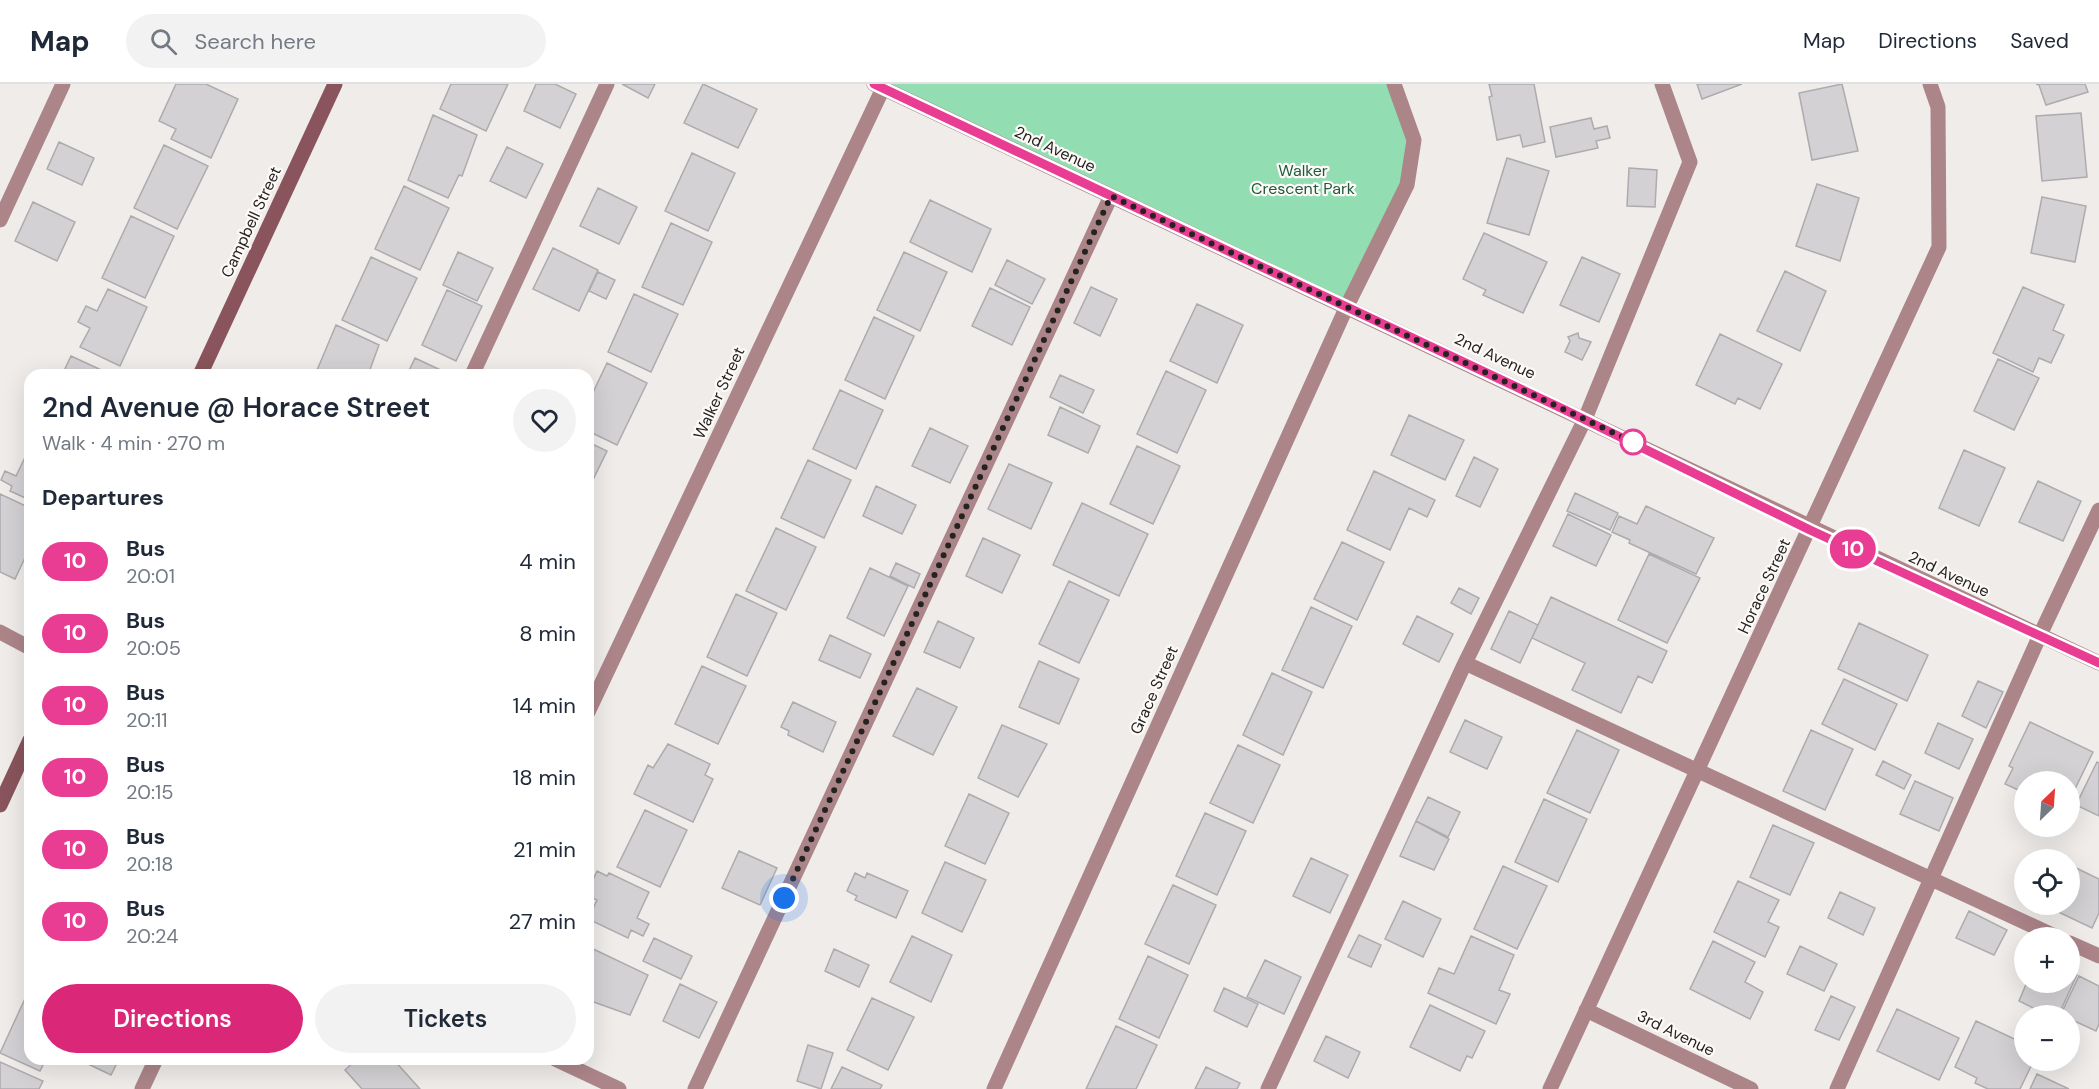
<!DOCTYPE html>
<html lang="en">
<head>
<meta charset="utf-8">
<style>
  :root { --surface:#fff; --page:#f2f2f3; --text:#1f2937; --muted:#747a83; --line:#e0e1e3; --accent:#db2777 }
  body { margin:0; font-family:"DM Sans",sans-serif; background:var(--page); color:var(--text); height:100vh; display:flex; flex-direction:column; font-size:22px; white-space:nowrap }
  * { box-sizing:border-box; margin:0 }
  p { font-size:20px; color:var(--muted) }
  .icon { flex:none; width:33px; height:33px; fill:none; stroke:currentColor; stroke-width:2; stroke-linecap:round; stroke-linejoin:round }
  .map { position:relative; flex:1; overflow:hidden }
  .side { position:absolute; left:24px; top:285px; width:570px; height:696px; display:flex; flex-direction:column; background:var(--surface); border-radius:18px; box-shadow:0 6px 24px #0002 }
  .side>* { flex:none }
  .badge { padding:0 12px; border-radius:20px; font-size:21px; line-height:39px }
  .needle { width:39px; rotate:25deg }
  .buttons { position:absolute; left:2014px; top:687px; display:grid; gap:12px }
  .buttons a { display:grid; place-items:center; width:66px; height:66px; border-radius:50%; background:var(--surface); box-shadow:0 6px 24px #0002; font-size:30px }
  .you { position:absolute; width:30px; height:30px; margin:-15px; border:4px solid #fff; border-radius:50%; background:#1a73e8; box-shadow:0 0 0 9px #1a73e833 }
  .map>.badge { position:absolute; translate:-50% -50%; box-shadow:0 0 0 3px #fff }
  h2 { padding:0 18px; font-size:22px; line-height:54px }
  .round { display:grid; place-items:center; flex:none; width:63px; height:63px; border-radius:32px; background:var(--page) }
  .headline { display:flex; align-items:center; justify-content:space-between; height:102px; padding:0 18px }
  h1 { font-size:28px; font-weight:600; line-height:45px }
  .cta { display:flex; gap:12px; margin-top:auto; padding:12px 18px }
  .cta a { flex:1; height:69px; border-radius:36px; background:var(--accent); color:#fff; font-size:24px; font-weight:600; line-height:69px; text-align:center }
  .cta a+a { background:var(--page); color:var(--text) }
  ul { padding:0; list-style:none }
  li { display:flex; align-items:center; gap:18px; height:72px; padding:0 18px }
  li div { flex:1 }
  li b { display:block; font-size:22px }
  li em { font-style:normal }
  li .badge { min-width:66px; font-weight:700; text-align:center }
  header { display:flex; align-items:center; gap:36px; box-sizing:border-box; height:84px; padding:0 30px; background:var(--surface); border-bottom:2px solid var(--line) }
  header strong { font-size:28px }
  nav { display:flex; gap:33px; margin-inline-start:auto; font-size:21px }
  .search { width:420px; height:54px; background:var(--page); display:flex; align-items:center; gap:15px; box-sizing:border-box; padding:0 21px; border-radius:33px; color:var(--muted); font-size:22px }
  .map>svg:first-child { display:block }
  .green { fill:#92ddb2 }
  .building { fill:#d3d1d4; stroke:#adabae; stroke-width:1.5 }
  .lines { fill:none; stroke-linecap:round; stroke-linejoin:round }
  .lane { stroke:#ac8589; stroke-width:15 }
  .street { stroke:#ac8589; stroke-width:15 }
  .secondary { stroke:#89545b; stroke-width:15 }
  .line-casing { stroke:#fff; stroke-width:14 }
  .line { stroke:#e93d93; stroke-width:9 }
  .walk { stroke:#242322; stroke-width:6; stroke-dasharray:0 10.8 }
  .stop-dot { fill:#fff; stroke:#e93d93; stroke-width:3 }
  .labels { text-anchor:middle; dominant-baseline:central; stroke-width:4.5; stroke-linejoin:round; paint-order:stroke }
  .street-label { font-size:16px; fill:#242322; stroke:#fdf9f7 }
  .park-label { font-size:16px; fill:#1d5b3d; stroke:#fdf9f7 }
</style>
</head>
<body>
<header>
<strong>Map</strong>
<div class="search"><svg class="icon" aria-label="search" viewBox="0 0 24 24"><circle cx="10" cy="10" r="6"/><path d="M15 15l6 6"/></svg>Search here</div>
<nav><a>Map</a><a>Directions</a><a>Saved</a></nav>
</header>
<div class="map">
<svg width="2099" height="1005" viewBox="0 0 2099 1005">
  <rect width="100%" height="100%" fill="#efecea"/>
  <!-- green -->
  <path class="green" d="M885 0H1394L1414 56 1407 101 1347 222Z"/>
  <!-- building -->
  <path class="building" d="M176 0H206L238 15 211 74 171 55 176 45 159 37Z
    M451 0H508L486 47 440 25Z
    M536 0H555L576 10 560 44 524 27Z
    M622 0H655L648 14Z
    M703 0 757 25 738 64 684 39Z
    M1489 0H1534L1545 58 1523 63 1520 51 1497 56 1489 13 1492 12Z
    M1697 0H1742L1702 15Z
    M1842 0 1858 67 1812 76 1799 9Z
    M2036 0H2085L2088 8 2046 21 2039 1Z
    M2081 29 2087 93 2042 97 2036 32Z
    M433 31 477 51 462 92 459 91 448 114 408 96Z
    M1591 34 1594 45 1607 42 1610 54 1596 57 1598 64 1556 73 1550 43Z
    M59 58 94 74 82 101 47 85Z
    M164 61 208 82 177 145 134 124Z
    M507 63 543 80 526 114 490 97Z
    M692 69 735 89 708 147 665 127Z
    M1507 74 1549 87 1529 151 1487 139Z
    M1629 84 1657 86 1655 123 1627 122Z
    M1817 100 1859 114 1840 177 1796 162Z
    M404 102 449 124 420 186 375 165Z
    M598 104 637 123 619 160 580 142Z
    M2042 113 2086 122 2075 178 2031 169Z
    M930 116 991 145 972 188 910 158Z
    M33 118 75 138 57 177 15 157Z
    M131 132 174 152 145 214 102 194Z
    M671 139 712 158 683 221 642 203Z
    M1484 149 1547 178 1523 229 1483 211 1486 206 1463 195Z
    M553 164 598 186 579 227 533 205Z
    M458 168 493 184 477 217 443 201Z
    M904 168 947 188 920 247 877 226Z
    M371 173 417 194 387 257 342 236Z
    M1582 173 1620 190 1599 238 1560 221Z
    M1007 176 1045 195 1032 220 995 201Z
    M1785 187 1826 207 1800 267 1757 247Z
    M598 188 615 196 606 215 589 207Z
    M1091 203 1117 215 1100 252 1074 239Z
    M2023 203 2064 221 2053 246 2064 251 2051 279 2039 274 2033 288 1993 269Z
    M990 204 1030 223 1012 261 972 242Z
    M108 205 147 223 120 282 80 263 90 244 78 238 86 222 97 227Z
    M447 206 482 222 456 277 422 261Z
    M634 210 678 230 651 288 608 268Z
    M1197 220 1243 241 1217 299 1170 277Z
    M874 233 914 252 885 315 845 296Z
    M336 241 379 261 368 291H315Z
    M1578 249 1579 254 1591 258 1582 276 1565 268 1570 257 1568 253Z
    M1720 250 1782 280 1760 325 1738 314 1735 320 1696 301Z
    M71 272 112 291H62Z
    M415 274 451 291H407Z
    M1998 275 2039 294 2014 346 1974 327Z
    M607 279 647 299 617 361 588 347V319Z
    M1166 287 1206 306 1177 369 1137 350Z
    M1060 291 1094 306 1083 329 1050 313Z
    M840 306 883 326 856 385 813 365Z
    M1060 323 1100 342 1088 369 1048 351Z
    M1409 331 1464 356 1445 396 1391 371Z
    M930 344 968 362 950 399 912 382Z
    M588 358 607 367 588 406Z
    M1137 362 1180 382 1153 440 1110 420Z
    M30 363V416L10 407 12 402 1 396 5 387 16 392Z
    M1964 366 2005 384 1979 442 1939 424Z
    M1474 373 1498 385 1480 423 1456 412Z
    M808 376 851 396 824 454 781 434Z
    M1009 380 1052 399 1031 445 988 425Z
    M1374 387 1435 416 1427 433 1409 424 1390 466 1347 446Z
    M2038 397 2081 417 2063 457 2019 438Z
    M876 402 916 421 902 450 863 432Z
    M1575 409 1618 429 1610 446 1567 427Z
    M0 410 30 424V463L15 495 0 488Z
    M1082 419 1148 450 1119 512 1053 481Z
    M1646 422 1714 454 1696 490 1629 459 1630 456 1612 448 1619 432 1637 440Z
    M1568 430 1611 451 1596 482 1553 462Z
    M776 444 816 463 786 526 746 507Z
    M983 454 1020 471 1002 509 966 492Z
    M1342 458 1384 478 1357 536 1314 515Z
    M1649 470 1700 494 1667 559 1618 536Z
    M896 479 920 490 914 504 890 492Z
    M870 484 908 502 884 552 847 534Z
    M1069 497 1109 516 1079 579 1039 560Z
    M1459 504 1479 514 1471 530 1451 519Z
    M736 510 777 529 747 592 707 573Z
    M1551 513 1667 567 1652 599 1638 592 1621 629 1572 606 1585 579 1532 554Z
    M1311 523 1352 542 1323 604 1282 586Z
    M1509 527 1538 541 1520 579 1491 565Z
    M1417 532 1453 550 1439 578 1403 560Z
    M938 537 974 554 960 584 924 568Z
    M1859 539 1928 571 1907 617 1838 585Z
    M830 551 871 570 860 594 819 576Z
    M1039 577 1079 595 1059 640 1019 623Z
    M702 582 746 602 718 660 675 640Z
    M1272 589 1312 608 1283 671 1243 651Z
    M1844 595 1897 620 1875 666 1822 640Z
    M1978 597 2003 608 1986 644 1962 632Z
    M917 604 957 623 933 671 893 652Z
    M793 618 836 638 823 668 788 651 789 647 781 643Z
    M1465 636 1502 653 1487 685 1450 668Z
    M2030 638 2093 668 2072 711 2070 698H2025V709L2005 700 2013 684 2009 682Z
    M1938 639 1973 655 1959 685 1925 669Z
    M1002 641 1047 660 1018 713 978 694Z
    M1577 646 1619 666 1590 729 1547 709Z
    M1811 646 1853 665 1825 726 1783 707Z
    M668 660 710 680 705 691 713 695 693 738 634 710 648 681 653 684Z
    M1238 661 1280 681 1253 739 1210 719Z
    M1883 677 1911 691 1904 705 1876 691Z
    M2097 678 2099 679V732L2076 721Z
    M1915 697 1953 714 1939 747 1900 730Z
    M969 710 1009 729 985 780 945 762Z
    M1428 713 1460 728 1448 753 1416 737Z
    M1544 715 1587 735 1558 798 1515 778Z
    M645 726 687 746 660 803 617 783Z
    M1205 729 1246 747 1217 811 1176 792Z
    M1416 737 1449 755 1434 786 1400 772Z
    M1773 741 1814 759 1790 811 1750 793Z
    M739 767 777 784 760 821 722 804Z
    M1311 774 1348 791 1330 829 1293 812Z
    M945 778 986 796 962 848 922 829Z
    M1503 782 1547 802 1517 865 1474 845Z
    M2074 783 2099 795V829L2092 844 2054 826 2057 820H2070V792Z
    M597 787 607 792 609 789 649 808 637 834 649 840 643 852 631 846 628 854 588 835 597 816 588 812V807Z
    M855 789 865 794 867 789 908 807 896 834 855 816 857 812 847 807Z
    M1738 797 1779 816 1768 838 1779 843 1765 873 1714 848Z
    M1173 801 1216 821 1189 880 1145 860Z
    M1840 808 1875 824 1863 851 1828 834Z
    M1403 817 1441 835 1423 873 1385 855Z
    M1969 827 2007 846 1994 871 1956 854Z
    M1359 851 1381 861 1371 883 1348 873Z
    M912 852 952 871 931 918 890 898Z
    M1471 852 1514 871 1499 906 1510 910 1496 940 1428 909 1439 884 1454 890Z
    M654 854 692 872 681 895 643 877Z
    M1713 857 1755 878 1745 898 1763 908 1750 935 1690 905Z
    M1800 862 1837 880 1824 907 1787 890Z
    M589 863 648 891 630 931 588 916Z
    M834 865 869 881 859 903 825 887Z
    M1148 872 1188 891 1159 954 1119 935Z
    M1265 876 1301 893 1284 930 1247 913Z
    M2070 888 2077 891 2058 932H2049L2019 917 2027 898H2070Z
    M2079 892 2099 902V940L2096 947 2070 935V932L2061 930Z
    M680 900 717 918 699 954 663 937Z
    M1224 904 1258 920 1247 943 1214 927Z
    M29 906 30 975H46L40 987 0 969Z
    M1831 912 1855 923 1839 956 1815 946Z
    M872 914 914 933 888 986 847 966Z
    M1430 921 1485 947 1472 974 1467 972 1460 987 1410 963Z
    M1897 925 1959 954 1939 996 1877 967Z
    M1976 937 2025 960V976H2034L2020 1005H1988L1975 999 1977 994 1955 983Z
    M1116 942 1157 961 1136 1005H1086Z
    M1326 952 1360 968 1348 994 1314 977Z
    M808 961 833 969 821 1005 797 997Z
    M87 975H119L111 991 86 979Z
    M357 975H393L420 1005H362L345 986Z
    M0 978 43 997 39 1005H0Z
    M842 983 882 1001 880 1005H831Z
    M1206 983 1240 999 1237 1005H1195Z
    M2037 990 2069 1005H2030Z"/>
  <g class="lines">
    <!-- lane -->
    <path class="lane" d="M0 136 63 0
      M472 291 607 0
      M1465 579 2059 854
      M2070 859 2099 872
      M142 1005 156 975
      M695 1005 1111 112
      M1268 1005 1465 579 1585 335 1690 78 1662 0
      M1837 1005 2040 551 2099 426"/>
    <!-- street -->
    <path class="street" d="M874 0C1282 193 1690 387 2099 579
      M0 548 30 564
      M588 628 885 0
      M1586 926 1751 1005
      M555 975 619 1005
      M994 1005 1347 222 1407 101 1414 56 1394 0
      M1550 1005 1939 163 1938 23 1930 0"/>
    <!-- secondary -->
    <path class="secondary" d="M200 291 335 0
      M0 721 30 656"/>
  </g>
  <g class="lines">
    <defs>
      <path id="line" d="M874 0 1563 325 1810 446 2099 579"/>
    </defs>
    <!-- line casing -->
    <use href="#line" class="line-casing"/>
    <!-- line -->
    <use href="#line" class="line"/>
    <!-- walk -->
    <path class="walk" d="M784 814 1111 112 1633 358"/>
  </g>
  <!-- markers -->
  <circle class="stop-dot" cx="1633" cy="358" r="12"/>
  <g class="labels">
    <!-- street labels -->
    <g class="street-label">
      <text transform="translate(1055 65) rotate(25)">2nd Avenue</text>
      <text transform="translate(251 138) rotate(-65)">Campbell Street</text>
      <text transform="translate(1495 272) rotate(25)">2nd Avenue</text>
      <text transform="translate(719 309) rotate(-65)">Walker Street</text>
      <text transform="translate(1949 490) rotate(25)">2nd Avenue</text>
      <text transform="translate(1764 502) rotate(-65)">Horace Street</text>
      <text transform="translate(1154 606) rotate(-66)">Grace Street</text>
      <text transform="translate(1676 949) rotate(26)">3rd Avenue</text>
    </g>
    <!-- park labels -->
    <g class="park-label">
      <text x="1303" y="86">Walker<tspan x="1303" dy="18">Crescent Park</tspan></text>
    </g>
  </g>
</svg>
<div class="buttons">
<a><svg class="needle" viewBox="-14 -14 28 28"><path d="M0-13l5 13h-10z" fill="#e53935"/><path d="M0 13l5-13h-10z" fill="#747a83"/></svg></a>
<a><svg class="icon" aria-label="locate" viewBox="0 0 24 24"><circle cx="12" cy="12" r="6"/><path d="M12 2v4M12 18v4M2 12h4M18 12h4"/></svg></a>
<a>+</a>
<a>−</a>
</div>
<div class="you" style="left:784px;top:814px"></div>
<b class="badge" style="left:1853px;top:465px;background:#e93d93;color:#fff">10</b>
<section class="side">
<div class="headline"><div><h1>2nd Avenue @ Horace Street</h1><p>Walk · 4 min · 270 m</p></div><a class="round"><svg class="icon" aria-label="heart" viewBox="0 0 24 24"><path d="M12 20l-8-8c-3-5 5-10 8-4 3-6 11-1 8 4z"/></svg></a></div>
<h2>Departures</h2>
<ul>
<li><span class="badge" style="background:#e93d93;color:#fff">10</span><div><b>Bus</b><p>20:01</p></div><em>4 min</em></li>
<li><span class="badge" style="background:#e93d93;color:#fff">10</span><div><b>Bus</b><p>20:05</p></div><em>8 min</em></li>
<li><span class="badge" style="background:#e93d93;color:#fff">10</span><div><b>Bus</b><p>20:11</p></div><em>14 min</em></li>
<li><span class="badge" style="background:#e93d93;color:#fff">10</span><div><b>Bus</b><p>20:15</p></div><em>18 min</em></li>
<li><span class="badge" style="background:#e93d93;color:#fff">10</span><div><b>Bus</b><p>20:18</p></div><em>21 min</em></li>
<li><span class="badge" style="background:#e93d93;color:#fff">10</span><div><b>Bus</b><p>20:24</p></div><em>27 min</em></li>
</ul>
<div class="cta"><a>Directions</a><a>Tickets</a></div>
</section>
</div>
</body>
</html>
